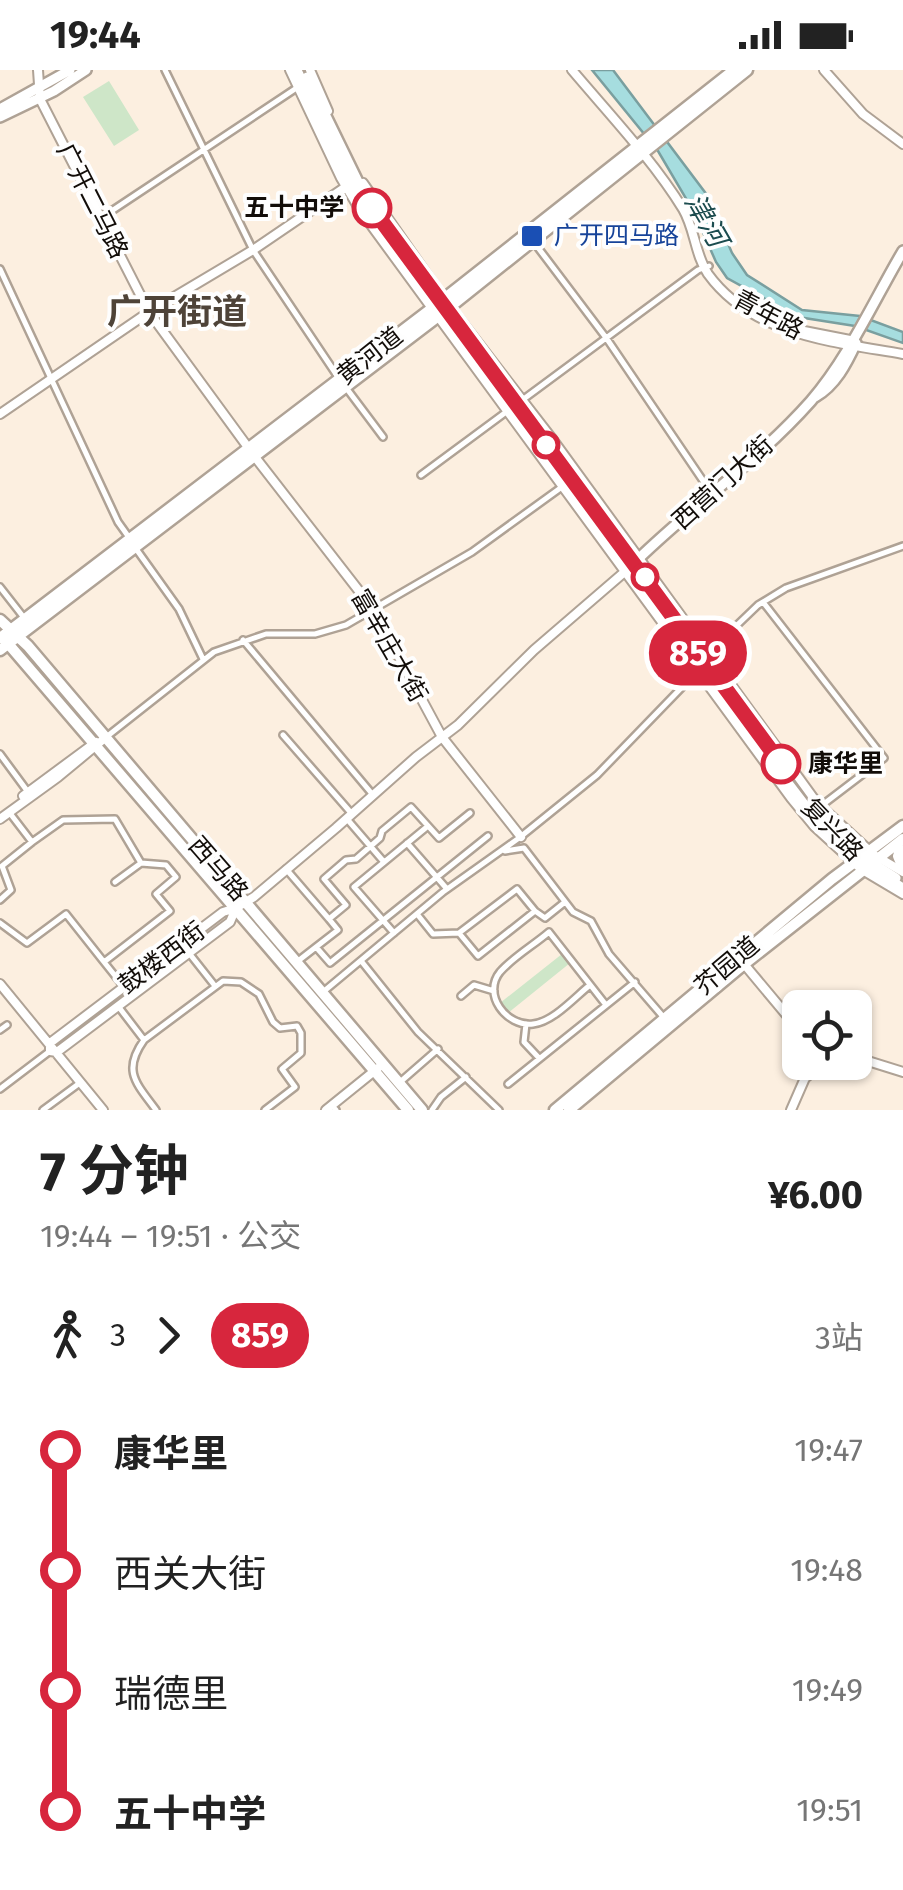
<!DOCTYPE html>
<html lang="zh">
<head>
<meta charset="utf-8">
<style>
  :root { --surface:#fff; --page:#f2f2f2; --text:#222; --muted:#767676 }
  body { margin:0; font-family:"Fira Sans","Noto Sans SC",sans-serif; background:var(--page); color:var(--text); height:100vh; display:flex; flex-direction:column; font-size:38px; white-space:nowrap }
  * { box-sizing:border-box; margin:0 }
  p { font-size:32px; color:var(--muted) }
  .icon { flex:none; width:55px; height:55px; fill:none; stroke:currentColor; stroke-width:2; stroke-linecap:round; stroke-linejoin:round }
  .map { position:relative; height:1040px; overflow:hidden }
  .details { display:flex; flex-direction:column; background:var(--surface); flex:1 }
  .details>* { flex:none }
  .badge { padding:0 20px; border-radius:32px; font-size:35px; line-height:65px }
  .buttons { position:absolute; left:782px; top:920px; display:grid; gap:20px }
  .buttons a { display:grid; place-items:center; width:90px; height:90px; border-radius:15px; background:var(--surface); box-shadow:0 2px 8px #0004; font-size:50px }
  .map>.badge { position:absolute; translate:-50% -50%; box-shadow:0 0 0 5px #fff }
  .legs { display:flex; align-items:center; gap:15px; height:110px; padding:0 40px; font-size:32px }
  .legs p { margin-inline-start:auto }
  .headline { display:flex; align-items:center; justify-content:space-between; height:170px; padding:0 40px }
  h1 { font-size:55px; font-weight:700; line-height:75px }
  ul { padding:0 40px; list-style:none }
  li { display:flex; align-items:center; gap:35px; height:120px; font-size:38px }
  li i { display:grid; place-items:center; width:15px; height:100%; margin:0 12px; background:currentColor }
  li i::after { content:''; width:25px; height:25px; margin:-12px; border:8px solid; border-radius:50%; background:var(--surface) }
  li p { margin-inline-start:auto }
  li:first-child i { background:linear-gradient(#0000 50%,currentColor 0) }
  li:last-child i { background:linear-gradient(currentColor 50%,#0000 0) }
  .status { display:flex; justify-content:space-between; align-items:center; height:70px; padding:0 50px; background:var(--surface); direction:ltr }
  .status svg { height:28px; fill:currentColor }
  .map>svg:first-child { display:block }
  .green { fill:#cee6c8 }
  .water { fill:#a6dddf; stroke:#7a9f9f; stroke-width:2.5 }
  .lines { fill:none; stroke-linecap:round; stroke-linejoin:round }
  .minor-casing { stroke:#afa295; stroke-width:10 }
  .tertiary-casing { stroke:#afa295; stroke-width:12 }
  .secondary-casing { stroke:#afa295; stroke-width:14 }
  .primary-casing { stroke:#afa295; stroke-width:15 }
  .minor { stroke:#fff; stroke-width:5 }
  .tertiary { stroke:#fff; stroke-width:8 }
  .secondary { stroke:#fff; stroke-width:9 }
  .primary { stroke:#fff; stroke-width:10 }
  .line-1-casing { stroke:#fff; stroke-width:22 }
  .line-1 { stroke:#d7263d; stroke-width:15 }
  .stop-1-dot { fill:#fff; stroke:#d7263d; stroke-width:5 }
  .transit-dot { fill:#1a4fb4; stroke:#fefefe; stroke-width:4 }
  .labels { text-anchor:middle; dominant-baseline:central; stroke-width:8; stroke-linejoin:round; paint-order:stroke }
  .street-label { font-size:25px; fill:#120d09; stroke:#fefefe }
  .stop-label { font-size:25px; font-weight:bold; fill:#120d09; stroke:#fefefe; text-anchor:end }
  .transit-label { font-size:25px; fill:#164399; stroke:#fefefe; text-anchor:start }
  .water-label { font-size:28px; font-style:italic; fill:#1c4c4f; stroke:#fefefe }
  .district-label { font-size:35px; font-weight:bold; fill:#4e4338; stroke:#fefefe }
</style>
</head>
<body>
<div class="status"><b>19:44</b><svg viewBox="0 0 49 12"><path d="M0 12V9h3v3zM5 12V6h3v6zM10 12V3h3v9zM15 12V0h3v12zM26 1h20v11H26zM47 4h2v5h-2z"/></svg></div>
<div class="map">
<svg width="903" height="1040" viewBox="0 0 903 1040">
  <rect width="100%" height="100%" fill="#fcefe0"/>
  <!-- green -->
  <path class="green" d="M109 11 139 60 114 76 83 27Z
    M562 884 570 893 508 943 500 933Z"/>
  <!-- water -->
  <path class="water" d="M592 0H613L707 125 732 183 747 205 802 240 860 246 903 262V273L855 256 798 247 727 208 716 192 694 142 658 81Z"/>
  <g class="lines">
    <defs>
      <path id="minor" d="M165 0 253 180 340 310
        M101 148 298 17
        M533 171 607 269 712 424
        M0 199 118 452 128 466
        M347 319 383 367
        M421 405 698 200 709 196
        M134 476 179 539 203 589
        M0 517 25 549
        M763 532 884 688 821 736
        M243 570 373 725
        M708 583 758 535 786 518 903 476
        M283 665 352 744
        M105 668 214 582 266 564H315L346 555 472 482 577 406
        M0 684 28 722
        M9 742 32 772 63 750 115 749 141 793 115 812
        M347 749 384 792
        M407 773 447 819
        M505 781 524 778 573 842 591 851 609 884 665 949
        M286 799 329 849
        M0 830 11 820 2 796 32 772
        M417 844 433 864 459 863 517 819 535 841 545 848 565 832
        M0 853 27 873 66 844 104 892 170 841 156 824 176 807 166 795 141 793
        M394 863 354 817 428 756
        M459 863 478 886 535 841
        M316 877 338 860 329 849 346 835 324 809 346 790 356 789 380 768 382 761 411 737 439 768 470 743
        M189 883 215 916
        M298 891 316 877 330 893 488 766
        M104 892 124 917
        M362 892 418 962 499 1040
        M590 915C575 927 553 952 533 954 506 957 482 924 500 902 513 887 534 875 549 862L606 935
        M323 922 443 822 519 768 597 705 687 612 695 600
        M461 926 474 915 494 921
        M118 936 144 970 223 911 241 912 259 924 273 952 280 958 297 956 301 963V983L282 999 295 1017 265 1040
        M526 954 524 972 539 988
        M0 960 7 955
        M144 970C122 1001 136 1013 156 1040
        M399 1013 438 979
        M508 1014 635 912
        M0 1019 50 981
        M335 1039 336 1040
        M43 1040 77 1015
        M432 1040 441 1027 466 1007"/>
      <path id="tertiary" d="M38 0 40 29 149 242 255 387 373 539 442 667 521 767
        M290 0 341 108 360 140 791 728 814 756 861 799 903 824
        M310 0 328 41
        M572 0C610 45 652 89 683 139 695 159 695 185 708 204 753 266 835 272 903 284
        M824 0 863 44 903 74
        M363 113 444 229 553 370 817 733 874 785 903 802
        M755 238 804 261 855 271
        M0 344 149 242 253 180 347 116
        M23 726 96 672
        M0 749 58 707 105 668
        M744 894 800 961
        M0 914 103 1040
        M50 981V973L223 842 236 838 254 827 336 758 416 687 458 655 534 580 628 499
        M50 981 57 982 230 852 236 838
        M855 987 903 1002
        M326 1040 383 994
        M791 1040 805 1008 826 992"/>
      <path id="secondary" d="M297 0 338 90 365 137 631 496 737 646 811 743 857 789 903 818
        M307 7 364 124
        M0 39 70 0
        M0 47 54 21 86 0
        M815 327C835 316 847 293 856 273
        M631 496C688 439 757 392 811 331 849 287 874 230 903 181
        M717 609 789 705
        M834 759 871 792 896 808"/>
      <path id="primary" d="M0 550 28 576 422 1040
        M0 568 435 236 734 0
        M5 570 408 1040
        M0 580 441 244 747 0
        M903 773 898 786 903 798
        M555 1040 832 809 903 756
        M569 1040 744 894 903 769"/>
    </defs>
    <!-- minor casing -->
    <use href="#minor" class="minor-casing"/>
    <!-- tertiary casing -->
    <use href="#tertiary" class="tertiary-casing"/>
    <!-- secondary casing -->
    <use href="#secondary" class="secondary-casing"/>
    <!-- primary casing -->
    <use href="#primary" class="primary-casing"/>
    <!-- minor -->
    <use href="#minor" class="minor"/>
    <!-- tertiary -->
    <use href="#tertiary" class="tertiary"/>
    <!-- secondary -->
    <use href="#secondary" class="secondary"/>
    <!-- primary -->
    <use href="#primary" class="primary"/>
  </g>
  <g class="lines">
    <defs>
      <path id="line-1" d="M372 138 781 694"/>
    </defs>
    <!-- line-1 casing -->
    <use href="#line-1" class="line-1-casing"/>
    <!-- line-1 -->
    <use href="#line-1" class="line-1"/>
  </g>
  <!-- markers -->
  <g class="stop-1-dot">
    <circle cx="372" cy="138" r="18"/>
    <circle cx="546" cy="375" r="12"/>
    <circle cx="645" cy="507" r="12"/>
    <circle cx="781" cy="694" r="18"/>
  </g>
  <rect class="transit-dot" x="520" y="154" width="24" height="24" rx="5"/>
  <g class="labels">
    <!-- street labels -->
    <g class="street-label">
      <text transform="translate(92 131) rotate(63)">广开二马路</text>
      <text transform="translate(768 245) rotate(28)">青年路</text>
      <text transform="translate(370 286) rotate(-38)">黄河道</text>
      <text transform="translate(723 413) rotate(-42)">西营门大街</text>
      <text transform="translate(389 576) rotate(60)">富辛庄大街</text>
      <text transform="translate(832 760) rotate(46)">复兴路</text>
      <text transform="translate(218 799) rotate(49)">西马路</text>
      <text transform="translate(162 888) rotate(-37)">鼓楼西街</text>
      <text transform="translate(727 896) rotate(-40)">芥园道</text>
    </g>
    <!-- stop labels -->
    <g class="stop-label">
      <text x="344" y="138">五十中学</text>
      <text x="808" y="694" text-anchor="start">康华里</text>
    </g>
    <!-- transit labels -->
    <g class="transit-label">
      <text x="554" y="166">广开四马路</text>
    </g>
    <!-- water labels -->
    <g class="water-label">
      <text transform="translate(706 150) rotate(60)">津河</text>
    </g>
    <!-- district labels -->
    <g class="district-label">
      <text x="177" y="242">广开街道</text>
    </g>
  </g>
</svg>
<div class="buttons">
<a><svg class="icon" aria-label="locate" viewBox="0 0 24 24"><circle cx="12" cy="12" r="6"/><path d="M12 2v4M12 18v4M2 12h4M18 12h4"/></svg></a>
</div>
<b class="badge" style="left:698px;top:583px;background:#d7263d;color:#fff">859</b>
</div>
<section class="details">
<div class="headline"><div><h1>7 分钟</h1><p>19:44 – 19:51 · 公交</p></div><b>¥6.00</b></div>
<div class="legs"><svg class="icon" aria-label="walk" viewBox="0 0 24 24"><circle cx="13" cy="4" r="2"/><path d="M13 8l-2 6 4 7M11 14l-3 7M7 12l3-4h3l4 4"/></svg>3<svg class="icon" aria-label="forward" viewBox="0 0 24 24"><path d="M9 5l7 7-7 7"/></svg><b class="badge" style="background:#d7263d;color:#fff">859</b><p>3站</p></div>
<ul>
<li><i style="color:#d7263d"></i><b>康华里</b><p>19:47</p></li>
<li><i style="color:#d7263d"></i><span>西关大街</span><p>19:48</p></li>
<li><i style="color:#d7263d"></i><span>瑞德里</span><p>19:49</p></li>
<li><i style="color:#d7263d"></i><b>五十中学</b><p>19:51</p></li>
</ul>
</section>
</body>
</html>
